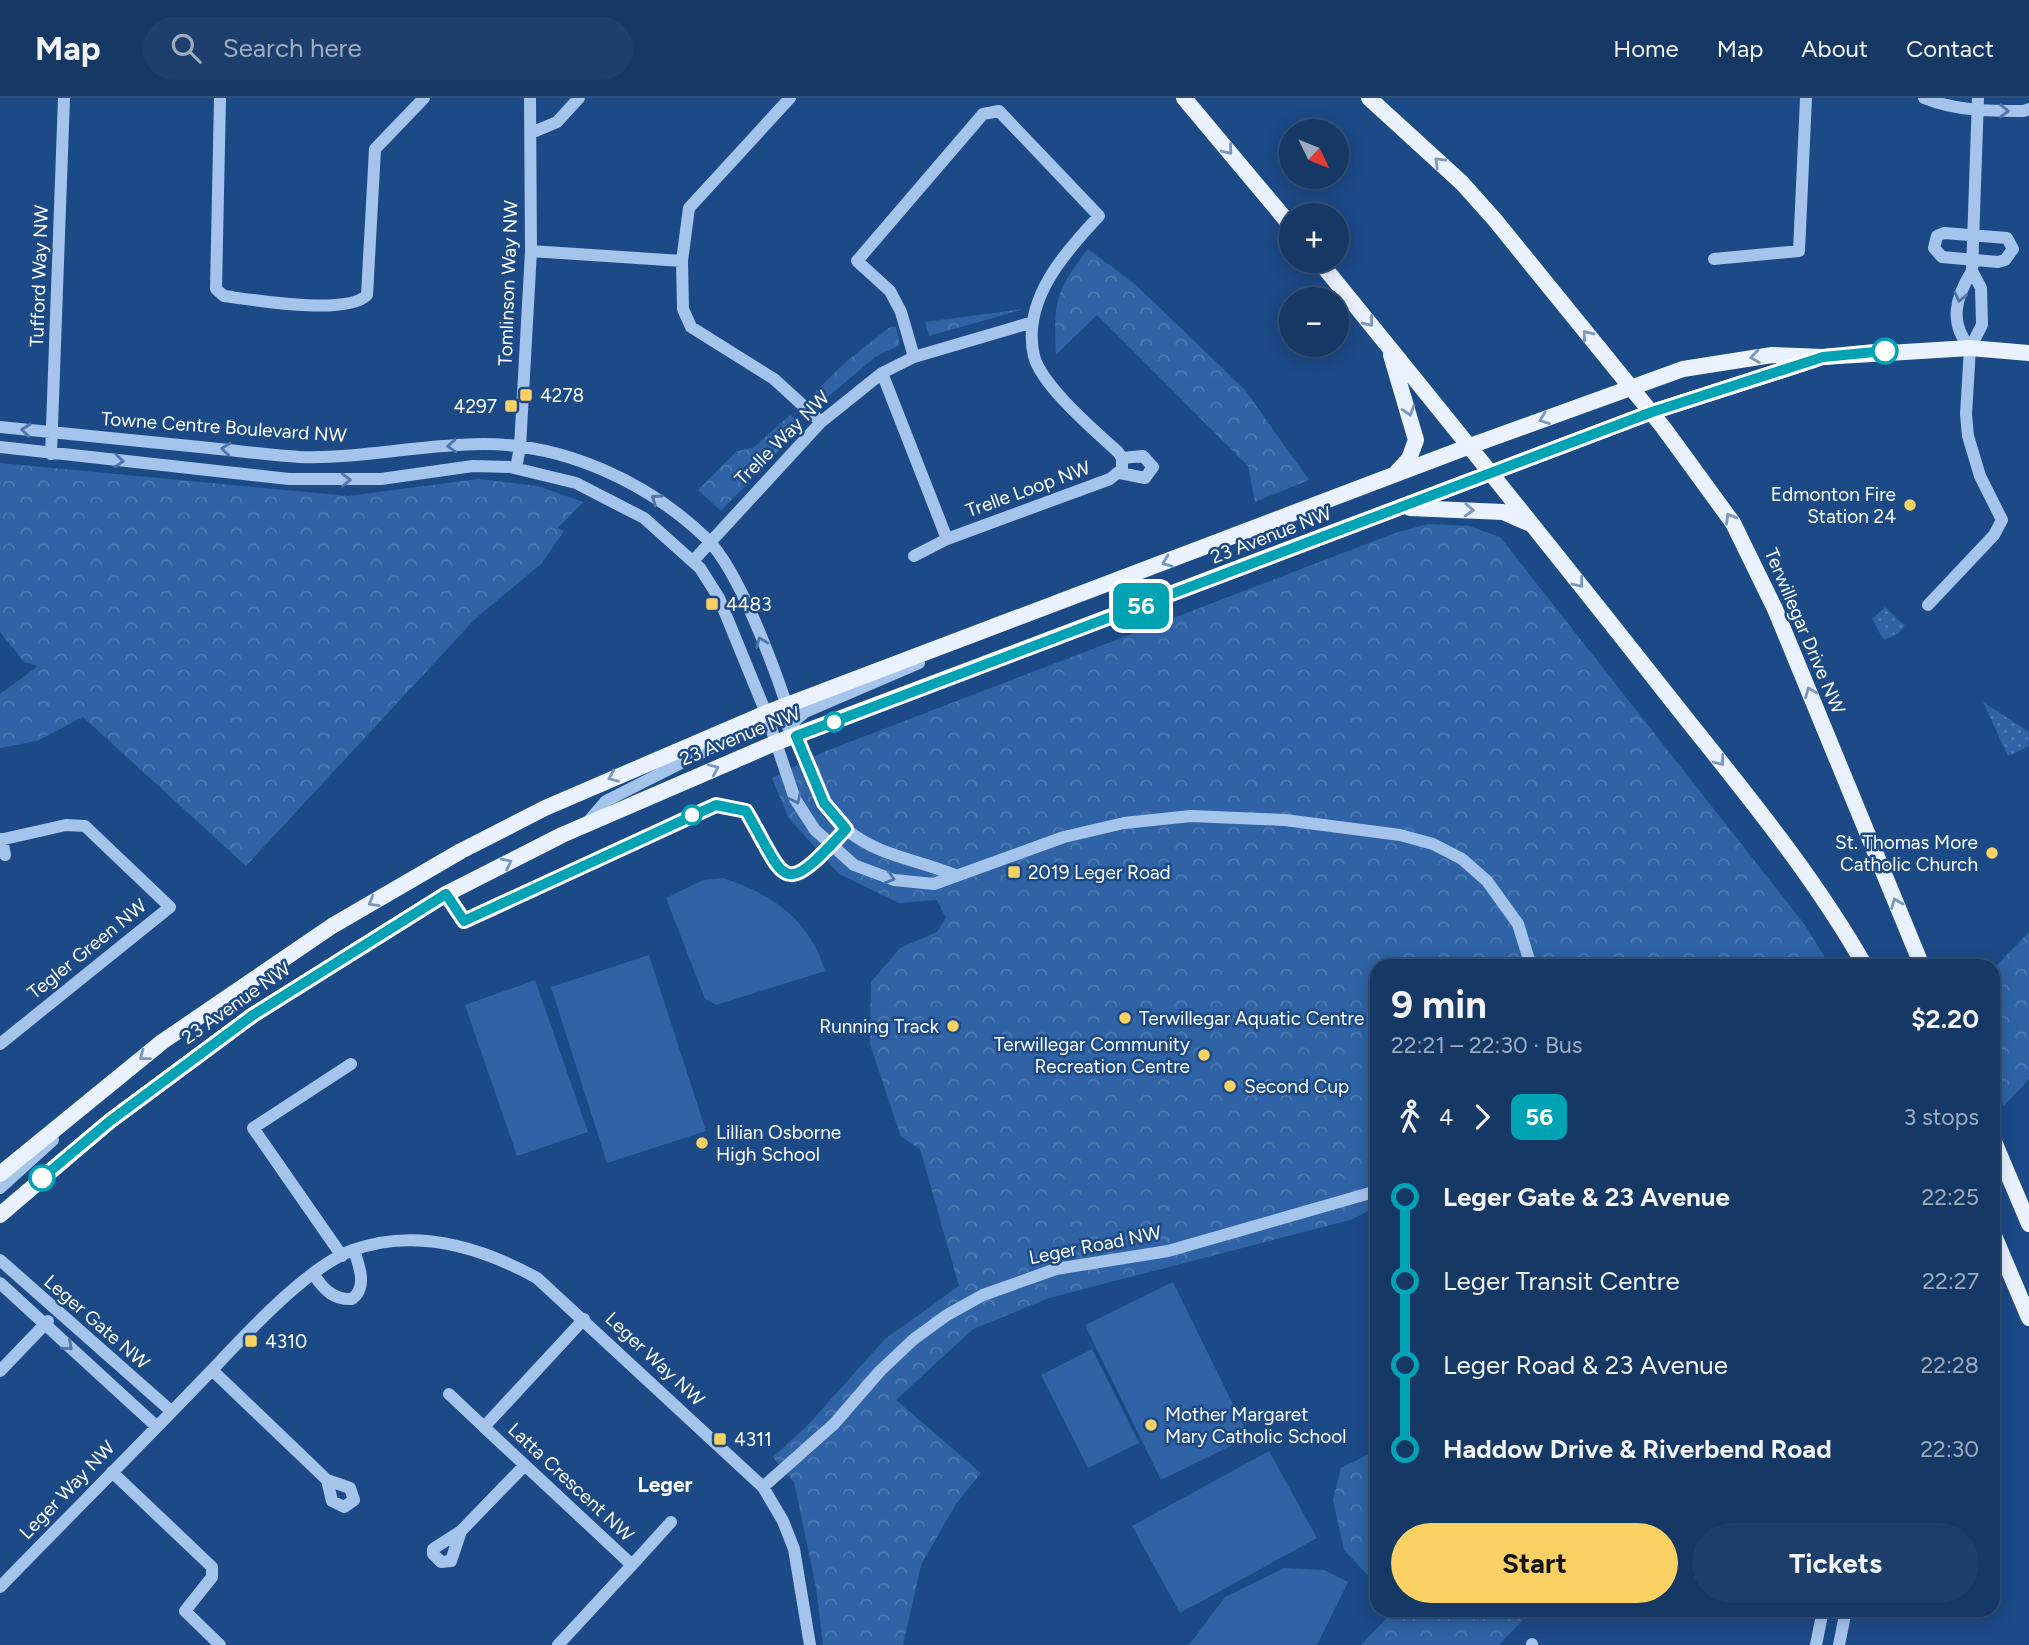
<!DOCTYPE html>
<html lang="en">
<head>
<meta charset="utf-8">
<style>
  :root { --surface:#153865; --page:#1e3f6b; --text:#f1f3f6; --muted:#9dacbf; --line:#345279; --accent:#fcd163 }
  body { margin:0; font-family:Figtree,sans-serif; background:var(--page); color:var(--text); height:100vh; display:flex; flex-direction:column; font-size:26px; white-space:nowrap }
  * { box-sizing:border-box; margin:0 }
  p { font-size:23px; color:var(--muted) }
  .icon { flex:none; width:38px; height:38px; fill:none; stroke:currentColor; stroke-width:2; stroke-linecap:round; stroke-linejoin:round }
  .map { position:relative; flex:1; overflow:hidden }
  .drawer { position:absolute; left:1370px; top:861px; width:630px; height:658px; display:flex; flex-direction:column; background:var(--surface); border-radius:21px; box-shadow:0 4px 18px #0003,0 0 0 2px var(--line) }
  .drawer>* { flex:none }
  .badge { padding:0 14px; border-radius:10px; font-size:24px; line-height:46px }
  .needle { width:46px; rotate:133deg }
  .buttons { position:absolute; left:1279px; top:21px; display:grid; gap:14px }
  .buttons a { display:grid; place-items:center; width:70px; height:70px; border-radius:50%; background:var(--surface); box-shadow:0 4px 18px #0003,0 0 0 2px var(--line); font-size:35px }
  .map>.badge { position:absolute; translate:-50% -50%; box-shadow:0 0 0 4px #fff }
  .legs { display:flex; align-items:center; gap:10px; height:77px; padding:0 21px; font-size:23px }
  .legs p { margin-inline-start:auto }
  .summary { display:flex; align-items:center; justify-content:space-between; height:119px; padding:0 21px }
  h1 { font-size:38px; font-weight:700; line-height:52px }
  .cta { display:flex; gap:14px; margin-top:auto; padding:14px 21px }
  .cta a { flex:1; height:80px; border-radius:42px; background:var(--accent); color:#111; font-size:28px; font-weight:700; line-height:80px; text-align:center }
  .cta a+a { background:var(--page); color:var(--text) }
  ul { padding:0 21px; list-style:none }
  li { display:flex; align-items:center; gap:24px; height:84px; font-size:26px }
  li i { display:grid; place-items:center; width:10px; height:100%; margin:0 9px; background:currentColor }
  li i::after { content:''; width:18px; height:18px; margin:-9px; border:5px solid; border-radius:50%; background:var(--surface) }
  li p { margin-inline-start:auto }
  li:first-child i { background:linear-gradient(#0000 50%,currentColor 0) }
  li:last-child i { background:linear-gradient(currentColor 50%,#0000 0) }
  header { display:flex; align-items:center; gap:42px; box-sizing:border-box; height:98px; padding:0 35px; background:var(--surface); border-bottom:2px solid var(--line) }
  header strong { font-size:33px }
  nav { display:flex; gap:38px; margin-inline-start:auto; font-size:24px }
  .search { width:490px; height:63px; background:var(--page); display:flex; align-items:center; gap:18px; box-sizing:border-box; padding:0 24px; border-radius:38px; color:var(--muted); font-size:26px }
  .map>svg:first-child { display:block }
  .grass { fill:url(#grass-dots) }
  .forest { fill:url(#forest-crowns) }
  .garden { fill:#2f63a5 }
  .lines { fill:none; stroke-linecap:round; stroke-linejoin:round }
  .minor { stroke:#a5c4eb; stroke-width:12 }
  .major { stroke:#eaf2ff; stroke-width:16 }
  .oneway { stroke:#4c75aa }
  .oneway2 { stroke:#7996bd }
  .line-1-casing { stroke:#fff; stroke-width:16 }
  .line-1 { stroke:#00a3b4; stroke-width:10 }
  .stop-1-dot { fill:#fff; stroke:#00a3b4; stroke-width:3.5 }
  .poi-dot { fill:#fcd163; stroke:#1c4a87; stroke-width:2.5 }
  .labels { text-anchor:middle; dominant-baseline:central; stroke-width:5; stroke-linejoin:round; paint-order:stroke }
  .street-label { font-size:19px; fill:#fff; stroke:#1c4a87 }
  .poi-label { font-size:19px; fill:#fff; stroke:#1c4a87; text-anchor:start }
  .neighbourhood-label { font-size:21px; font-weight:bold; fill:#fff; stroke:#1c4a87 }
</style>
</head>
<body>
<header>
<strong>Map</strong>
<div class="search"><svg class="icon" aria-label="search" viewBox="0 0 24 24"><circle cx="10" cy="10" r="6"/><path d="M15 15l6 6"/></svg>Search here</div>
<nav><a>Home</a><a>Map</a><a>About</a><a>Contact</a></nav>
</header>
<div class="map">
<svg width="2029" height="1547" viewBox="0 0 2029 1547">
  <defs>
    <pattern id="grass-dots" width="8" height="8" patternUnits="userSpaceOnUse" patternTransform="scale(1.75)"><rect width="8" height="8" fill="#2f63a5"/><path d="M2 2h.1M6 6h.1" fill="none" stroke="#4e7ab2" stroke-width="1.8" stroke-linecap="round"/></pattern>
    <pattern id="forest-crowns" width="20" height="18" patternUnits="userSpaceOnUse" patternTransform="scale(1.75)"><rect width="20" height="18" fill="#2f63a5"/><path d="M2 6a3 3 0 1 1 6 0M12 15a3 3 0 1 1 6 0" fill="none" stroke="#4e7ab2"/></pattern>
  </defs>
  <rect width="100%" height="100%" fill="#1c4a87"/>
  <!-- grass -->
  <path class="grass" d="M1885 509 1905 528 1898 536 1884 542 1872 521Z
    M1983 604 2029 634V648L2008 658Z"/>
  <!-- forest -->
  <path class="forest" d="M1088 151 1136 187 1245 292 1309 382 1255 404 1248 368 1097 217 1056 257C1054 203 1054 195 1088 151Z
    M1024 211 929 238 925 224Z
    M890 229H896L900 247 875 259 822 304 813 296 849 261Z
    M790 317 803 327 721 413 698 392 737 353 753 350Z
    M0 365 348 398 478 381 538 388 583 404 558 430 564 433 541 466 475 521 246 768 83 619 37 643 0 650V596L38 568 24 564 0 534Z
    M1428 426 1469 428 1500 439 1805 827 1830 868H1377V1109L1350 1122 1049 1200 973 1231 896 1302 981 1375 956 1406 921 1467 903 1547H823L816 1489 794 1384 773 1359 807 1328 885 1241 959 1188 920 1051 901 1039 870 946 871 884 900 850 937 834 946 820 937 802 899 805 839 776 788 719 772 680 821 655 1395 435Z
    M2029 834V981L2004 1008 1993 984V871Z
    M1377 1352V1487L1344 1452 1333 1402 1341 1370Z
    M1394 1512H1532L1499 1547H1361Z"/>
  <!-- garden -->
  <path class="garden" d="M723 780C771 795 810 822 825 873L716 907 705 901 666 800 703 782Z
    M649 857 706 1033 607 1065 551 889Z
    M535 882 588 1034 517 1058 465 907Z
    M1173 1184 1249 1339 1161 1382 1085 1227Z
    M1092 1251 1139 1345 1088 1370 1041 1277Z
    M1269 1353 1317 1440 1180 1515 1132 1428Z
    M1284 1470 1324 1472 1348 1484 1317 1547H1189L1225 1499Z"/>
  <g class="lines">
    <!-- minor -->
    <path class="minor" d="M220 0 216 191 224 198C254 202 346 218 367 197L375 51 424 0
      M790 0 689 110 682 163 683 211 691 229 774 281 821 324
      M1924 0C1956 13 1989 13 2024 13L2029 11
      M531 35 557 24 579 0
      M1944 135 2007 140 2013 151 2005 162 1998 164 1942 159 1934 150 1937 138Z
      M531 153 682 163
      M1714 161 1799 153 1806 0
      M1970 250C1949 225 1955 200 1972 173L1978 0
      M882 275 947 441 1110 381 1122 371V360L1118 354C1095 333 1041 287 1034 258 1021 203 1065 154 1099 118L999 13 983 16 857 163 890 193 901 214 914 259
      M0 329C67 336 133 342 200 349 233 352 267 357 300 359 362 361 422 346 483 346 565 346 648 384 707 441 739 473 773 566 788 611 801 651 813 704 847 732 880 759 917 761 955 777
      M0 349 289 381H381L473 368 510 369 576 385 644 420 700 470 719 500 766 615 795 701 815 732 854 767 894 782 934 786 1064 739 1124 725 1191 718 1285 722 1400 737 1433 746 1462 761 1487 783 1518 826 1531 868
      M51 356 64 0
      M516 370 520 349 531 153 530 0
      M1120 375 1145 380 1153 369 1143 358 1122 360
      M914 458 947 441
      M693 463 821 324 882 275 914 259 1033 224
      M1928 507 1994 437 2002 422 1980 378 1968 338 1966 316 1970 250 1982 227 1981 190 1972 173
      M788 629 805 614 919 565
      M587 725 606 703 764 623
      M2 741 5 757
      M0 742 66 727 85 728 170 809 0 946
      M0 1090 53 1042
      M342 1158 253 1030 351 966
      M0 1162 171 1313
      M314 1177C324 1192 334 1202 352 1201 368 1189 359 1168 354 1152
      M0 1185 156 1328
      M212 1272 327 1382 332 1403 344 1409 354 1402 350 1390 327 1382
      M0 1273 48 1223
      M449 1296 484 1329
      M112 1374 212 1469V1479L185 1513 220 1547
      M763 1389 834 1326 880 1273 914 1241 947 1217 983 1197 1056 1171 1168 1153 1377 1093
      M461 1433 433 1451V1456L441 1464 451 1463 461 1433 524 1368
      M632 1467 671 1424
      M0 1489C71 1416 142 1345 212 1272 246 1236 307 1169 353 1152 417 1129 481 1149 537 1180L763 1389 783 1423 794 1451 810 1547
      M1532 1546V1547
      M558 1547 632 1467 484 1329 584 1221
      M1816 1547 1823 1512
      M1839 1547 1846 1512"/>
    <!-- major -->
    <path class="major" d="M1184 0 1292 129
      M1369 0 1462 85 1495 122 1663 329 1733 425 1775 511 1922 868
      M1319 163C1433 303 1546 443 1658 585 1730 677 1807 766 1865 868
      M1391 257 1416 342 1409 361 1396 375
      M1410 410 1503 414 1528 425
      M1993 1041 2029 1126
      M0 1076 162 944 332 828 461 753 545 710 766 615 1470 348 1683 271 1772 257 1823 259 1970 250 2029 255
      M0 1117 110 1023 253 917 446 796 562 737 775 645 1652 314 1814 262
      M1993 1135 2029 1220"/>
  </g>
  <!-- one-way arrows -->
  <defs><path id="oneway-chevron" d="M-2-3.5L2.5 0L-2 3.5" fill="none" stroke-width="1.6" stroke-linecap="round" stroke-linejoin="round" transform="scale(1.75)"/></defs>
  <g class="oneway">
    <use href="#oneway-chevron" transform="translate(2004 13) rotate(1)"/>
    <use href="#oneway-chevron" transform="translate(1960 199) rotate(102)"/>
    <use href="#oneway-chevron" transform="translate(26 332) rotate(-174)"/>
    <use href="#oneway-chevron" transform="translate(452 348) rotate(176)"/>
    <use href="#oneway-chevron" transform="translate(226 351) rotate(-174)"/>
    <use href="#oneway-chevron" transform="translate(119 363) rotate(5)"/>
    <use href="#oneway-chevron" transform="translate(346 382) rotate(-1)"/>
    <use href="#oneway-chevron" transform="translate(656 401) rotate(-145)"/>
    <use href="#oneway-chevron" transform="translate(761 544) rotate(-112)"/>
    <use href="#oneway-chevron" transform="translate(796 701) rotate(65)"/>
    <use href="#oneway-chevron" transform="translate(890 780) rotate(16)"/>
    <use href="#oneway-chevron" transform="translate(68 1248) rotate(42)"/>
  </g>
  <g class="oneway2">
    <use href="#oneway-chevron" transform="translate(1228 52) rotate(51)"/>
    <use href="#oneway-chevron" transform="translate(1439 64) rotate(-136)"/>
    <use href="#oneway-chevron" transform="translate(1369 224) rotate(51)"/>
    <use href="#oneway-chevron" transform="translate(1587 237) rotate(-129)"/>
    <use href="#oneway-chevron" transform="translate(1755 259) rotate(172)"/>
    <use href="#oneway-chevron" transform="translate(1409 313) rotate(73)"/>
    <use href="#oneway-chevron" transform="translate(1544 321) rotate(160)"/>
    <use href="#oneway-chevron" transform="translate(1469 412) rotate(3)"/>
    <use href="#oneway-chevron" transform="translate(1730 420) rotate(-121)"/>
    <use href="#oneway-chevron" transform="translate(1167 464) rotate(159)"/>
    <use href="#oneway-chevron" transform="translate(1579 485) rotate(52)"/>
    <use href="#oneway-chevron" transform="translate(1810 594) rotate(-112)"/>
    <use href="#oneway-chevron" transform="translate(1720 663) rotate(52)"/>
    <use href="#oneway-chevron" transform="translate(714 671) rotate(-23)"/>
    <use href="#oneway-chevron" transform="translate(613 679) rotate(157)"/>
    <use href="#oneway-chevron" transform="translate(507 765) rotate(-27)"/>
    <use href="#oneway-chevron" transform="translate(373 804) rotate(150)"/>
    <use href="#oneway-chevron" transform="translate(1896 805) rotate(-112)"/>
    <use href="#oneway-chevron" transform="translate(144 958) rotate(142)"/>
  </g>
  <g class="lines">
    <defs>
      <path id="line-1" d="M42 1080 110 1023 253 917 446 796 464 823 716 707 746 713C787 783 780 803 846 731L824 705 796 638 1652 314 1823 259 1885 253"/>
    </defs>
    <!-- line-1 casing -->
    <use href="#line-1" class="line-1-casing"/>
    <!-- line-1 -->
    <use href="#line-1" class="line-1"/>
  </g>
  <!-- markers -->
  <g class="stop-1-dot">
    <circle cx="1885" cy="253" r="12"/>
    <circle cx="834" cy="624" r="9"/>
    <circle cx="692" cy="717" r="9"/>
    <circle cx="42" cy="1080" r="12"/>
  </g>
  <g class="poi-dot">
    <rect x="519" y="290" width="14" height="14" rx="3.5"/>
    <rect x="504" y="301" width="14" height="14" rx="3.5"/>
    <circle cx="1910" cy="407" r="7"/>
    <rect x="705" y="499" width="14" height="14" rx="3.5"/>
    <circle cx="1992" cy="755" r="7"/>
    <rect x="1007" y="767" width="14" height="14" rx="3.5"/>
    <circle cx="1125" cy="920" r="7"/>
    <circle cx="953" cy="928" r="7"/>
    <circle cx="1204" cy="957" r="7"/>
    <circle cx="1230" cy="988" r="7"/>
    <circle cx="702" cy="1045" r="7"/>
    <rect x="244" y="1236" width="14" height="14" rx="3.5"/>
    <circle cx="1151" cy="1327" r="7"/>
    <rect x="713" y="1334" width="14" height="14" rx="3.5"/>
  </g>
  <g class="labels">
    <!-- street labels -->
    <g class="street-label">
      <text transform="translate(39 178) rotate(-88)">Tufford Way NW</text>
      <text transform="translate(508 185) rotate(-88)">Tomlinson Way NW</text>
      <text transform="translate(224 329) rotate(4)">Towne Centre Boulevard NW</text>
      <text transform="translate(782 340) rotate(-45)">Trelle Way NW</text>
      <text transform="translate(1028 391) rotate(-20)">Trelle Loop NW</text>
      <text transform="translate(1271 437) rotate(-21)">23 Avenue NW</text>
      <text transform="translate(1805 533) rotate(67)">Terwillegar Drive NW</text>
      <text transform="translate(740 638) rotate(-22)">23 Avenue NW</text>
      <text transform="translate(87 851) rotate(-39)">Tegler Green NW</text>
      <text transform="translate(236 905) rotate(-35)">23 Avenue NW</text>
      <text transform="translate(1095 1147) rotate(-11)">Leger Road NW</text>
      <text transform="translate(97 1224) rotate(41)">Leger Gate NW</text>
      <text transform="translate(655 1261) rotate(43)">Leger Way NW</text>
      <text transform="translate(571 1384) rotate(43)">Latta Crescent NW</text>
      <text transform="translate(67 1392) rotate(-46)">Leger Way NW</text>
    </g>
    <!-- poi labels -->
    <g class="poi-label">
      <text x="540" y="297">4278</text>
      <text x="497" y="308" text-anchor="end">4297</text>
      <text x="1896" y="396" text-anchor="end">Edmonton Fire<tspan x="1896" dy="22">Station 24</tspan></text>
      <text x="726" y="506">4483</text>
      <text x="1978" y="744" text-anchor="end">St. Thomas More<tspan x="1978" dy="22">Catholic Church</tspan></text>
      <text x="1028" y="774">2019 Leger Road</text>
      <text x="1139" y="920">Terwillegar Aquatic Centre</text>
      <text x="939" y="928" text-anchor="end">Running Track</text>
      <text x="1190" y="946" text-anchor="end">Terwillegar Community<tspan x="1190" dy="22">Recreation Centre</tspan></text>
      <text x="1244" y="988">Second Cup</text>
      <text x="716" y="1034">Lillian Osborne<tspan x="716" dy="22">High School</tspan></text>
      <text x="265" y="1243">4310</text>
      <text x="1165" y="1316">Mother Margaret<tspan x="1165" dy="22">Mary Catholic School</tspan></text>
      <text x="734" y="1341">4311</text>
    </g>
    <!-- neighbourhood labels -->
    <g class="neighbourhood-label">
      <text x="665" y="1386">Leger</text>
    </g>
  </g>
</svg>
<div class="buttons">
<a><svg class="needle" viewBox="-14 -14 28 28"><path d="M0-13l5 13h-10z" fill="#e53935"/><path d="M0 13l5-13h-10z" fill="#9dacbf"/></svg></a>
<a>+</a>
<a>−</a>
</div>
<b class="badge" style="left:1141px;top:508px;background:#00a3b4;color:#fff">56</b>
<section class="drawer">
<div class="summary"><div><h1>9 min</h1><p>22:21 – 22:30 · Bus</p></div><b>$2.20</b></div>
<div class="legs"><svg class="icon" aria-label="walk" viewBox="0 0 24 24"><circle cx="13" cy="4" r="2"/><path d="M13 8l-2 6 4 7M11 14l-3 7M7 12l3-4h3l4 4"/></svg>4<svg class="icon" aria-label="forward" viewBox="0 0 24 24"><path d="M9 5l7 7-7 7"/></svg><b class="badge" style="background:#00a3b4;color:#fff">56</b><p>3 stops</p></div>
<ul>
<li><i style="color:#00a3b4"></i><b>Leger Gate &amp; 23 Avenue</b><p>22:25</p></li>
<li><i style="color:#00a3b4"></i><span>Leger Transit Centre</span><p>22:27</p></li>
<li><i style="color:#00a3b4"></i><span>Leger Road &amp; 23 Avenue</span><p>22:28</p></li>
<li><i style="color:#00a3b4"></i><b>Haddow Drive &amp; Riverbend Road</b><p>22:30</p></li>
</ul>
<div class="cta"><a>Start</a><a>Tickets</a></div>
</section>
</div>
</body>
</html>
